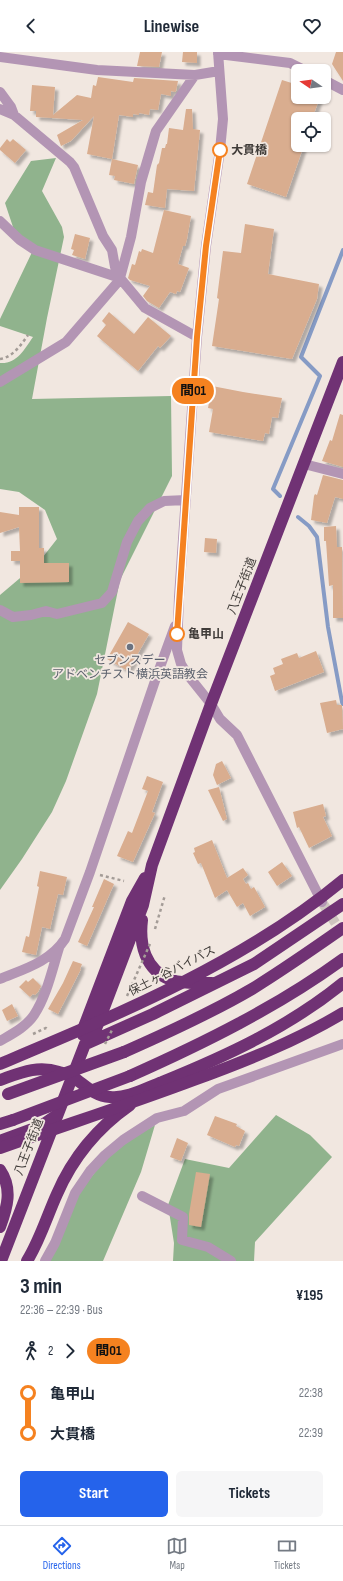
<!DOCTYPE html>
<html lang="en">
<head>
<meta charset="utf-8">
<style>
  :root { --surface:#fff; --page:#f6f6f7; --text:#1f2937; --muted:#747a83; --line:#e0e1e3; --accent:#2563eb }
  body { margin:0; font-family:"Sofia Sans Condensed","Noto Sans JP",sans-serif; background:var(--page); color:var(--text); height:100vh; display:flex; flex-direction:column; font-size:15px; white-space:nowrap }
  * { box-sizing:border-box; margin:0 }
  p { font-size:13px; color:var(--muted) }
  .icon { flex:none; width:22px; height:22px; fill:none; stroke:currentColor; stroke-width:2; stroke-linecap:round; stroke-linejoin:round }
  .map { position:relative; height:1209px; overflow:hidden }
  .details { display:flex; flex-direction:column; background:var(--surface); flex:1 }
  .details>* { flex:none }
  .badge { padding:0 8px; border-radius:13px; font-size:14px; line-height:26px }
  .needle { width:26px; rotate:283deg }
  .controls { position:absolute; left:291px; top:12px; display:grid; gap:8px }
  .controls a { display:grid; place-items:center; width:40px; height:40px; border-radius:6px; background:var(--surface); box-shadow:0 1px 3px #0004; font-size:20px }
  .map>.badge { position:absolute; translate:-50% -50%; box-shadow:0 0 0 2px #fff }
  .legs { display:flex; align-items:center; gap:6px; height:44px; padding:0 20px; font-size:13px }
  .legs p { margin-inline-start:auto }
  .headline { display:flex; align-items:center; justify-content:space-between; height:68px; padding:0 20px }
  h1 { font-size:22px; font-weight:700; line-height:30px }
  .action { display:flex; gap:8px; margin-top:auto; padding:8px 20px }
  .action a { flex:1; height:46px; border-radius:6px; background:var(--accent); color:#fff; font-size:16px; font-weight:700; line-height:46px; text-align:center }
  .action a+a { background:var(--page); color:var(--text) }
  ul { padding:0 20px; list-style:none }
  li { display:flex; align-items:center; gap:14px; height:40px; font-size:15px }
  li i { display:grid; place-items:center; width:6px; height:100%; margin:0 5px; background:currentColor }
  li i::after { content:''; width:10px; height:10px; margin:-5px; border:3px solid; border-radius:50%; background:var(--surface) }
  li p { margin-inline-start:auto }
  li:first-child i { background:linear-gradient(#0000 50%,currentColor 0) }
  li:last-child i { background:linear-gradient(currentColor 50%,#0000 0) }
  header { display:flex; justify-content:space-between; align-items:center; height:52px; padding:0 20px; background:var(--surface); font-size:18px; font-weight:700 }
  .tabs { display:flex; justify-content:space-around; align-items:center; height:56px; border-top:1px solid var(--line); background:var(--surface); font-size:11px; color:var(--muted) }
  .tabs a { display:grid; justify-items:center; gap:2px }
  .tabs .current { color:var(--accent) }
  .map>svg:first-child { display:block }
  .forest { fill:#90b38d }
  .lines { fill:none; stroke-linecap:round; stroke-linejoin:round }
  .stream { stroke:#869bc5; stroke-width:4 }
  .building { fill:#d9ad8f; filter:url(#shadow) }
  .minor-tunnel { stroke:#cec5bf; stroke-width:10; stroke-dasharray:10 5; stroke-linecap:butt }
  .path { stroke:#a49c97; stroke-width:2.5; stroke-dasharray:3 3; stroke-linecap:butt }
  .minor { stroke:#b395b4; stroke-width:10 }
  .highway { stroke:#703274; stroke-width:12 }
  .path-bridge { stroke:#a49c97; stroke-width:2.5; stroke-dasharray:3 3; stroke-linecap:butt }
  .highway-bridge { stroke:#703274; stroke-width:12 }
  .line-1-casing { stroke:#fff; stroke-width:9 }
  .line-1 { stroke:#f58220; stroke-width:6 }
  .stop-1-dot { fill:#fff; stroke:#f58220; stroke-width:2 }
  .worship-dot { fill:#6b7280; stroke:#f1e7e0; stroke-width:1.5 }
  .labels { text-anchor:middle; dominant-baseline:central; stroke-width:3.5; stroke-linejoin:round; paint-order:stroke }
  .stop-label { font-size:12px; font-weight:bold; fill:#403c39; stroke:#f1e7e0; text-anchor:start }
  .street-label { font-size:12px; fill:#403c39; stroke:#f1e7e0 }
  .worship-label { font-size:12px; fill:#5b616d; stroke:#f1e7e0 }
</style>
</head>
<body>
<header><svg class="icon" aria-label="back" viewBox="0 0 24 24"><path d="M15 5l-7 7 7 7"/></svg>Linewise<svg class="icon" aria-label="heart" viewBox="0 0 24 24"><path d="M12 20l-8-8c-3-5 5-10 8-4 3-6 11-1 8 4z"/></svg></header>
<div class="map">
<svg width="343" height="1209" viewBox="0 0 343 1209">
  <defs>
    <filter id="shadow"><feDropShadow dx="3.5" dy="3.5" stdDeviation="1" flood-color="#0004"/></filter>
  </defs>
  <rect width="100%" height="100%" fill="#f1e7e0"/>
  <!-- forest -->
  <path class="forest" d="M56 106 42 139 62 175 64 185 47 266 32 347 171 344 172 424 120 528 97 642 66 729 52 760 22 807 0 838V543L39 510 57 487 45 458 19 440 0 437V311C17 312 24 298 33 285L0 274V267L35 194 14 178 5 151 31 109Z
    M276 1063 310 1083 332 1105 255 1190 254 1209H173L174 1191 168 1153 185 1107 229 1116Z
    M155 1073 141 1120 103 1209H48L79 1141 102 1111 127 1089Z"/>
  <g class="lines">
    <!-- stream -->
    <path class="stream" d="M280 444 273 437 320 324 301 305 343 198
      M298 465 309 474 317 485 328 575 342 650 343 652"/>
  </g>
  <!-- building -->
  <path class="building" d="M140 0H162L159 15 137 14Z
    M183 0H197V11L182 10Z
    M336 0H343V29L332 12Z
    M98 25 133 30 134 26 178 29 176 39 175 40 171 39V44L161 42 158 58 150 57 149 63 139 61V63L133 62V65L119 63 112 107 87 102 94 64 71 89 61 94 57 83 83 68 36 65V59H30L32 33 55 35 53 63 77 43 91 46 93 33 96 34Z
    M282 28 298 33V45H320L312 67H298V93H304L286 145 247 132Z
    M186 57H192L193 77 200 78 194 139 167 137 165 156 145 153 148 140 153 141 157 113 159 111 162 96H165L166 92H167L169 76 183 78Z
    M7 87 10 90 13 87 26 98 15 111 0 98V96Z
    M112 107 138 113 134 132 114 128 115 124 109 123Z
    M164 158 191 164 187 187 185 194H183L178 212 189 216 180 240 177 239 176 242 170 240 159 256 147 249 143 244 150 234 130 228 128 226 132 212 135 213 139 199 141 200 142 197 153 201Z
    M245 172 274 177 268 222 319 232 317 247 292 307 212 294 219 247 217 246 223 199 241 201Z
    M75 182 90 186 85 207 72 203 74 198 71 197Z
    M109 260 134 282 148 265 171 284 160 296 158 294 138 319 97 284 106 273 102 269Z
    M212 334 243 340 282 346 278 366 272 365 269 382 265 381 263 389 209 380 213 357 208 356Z
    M340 362 343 363V415L322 409 330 388 332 389Z
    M323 423 343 428V447L335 445 327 471 311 468 314 444 315 442 317 443Z
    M19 455H39V496H44V511H69V530L20 531V509H11V499H20L19 475 0 481V460L19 463Z
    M336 474 337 495H342L343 566H333V533L329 534 326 489H324V475Z
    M205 486 217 487 216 501 204 500Z
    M128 570 149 582 128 619 107 607Z
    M316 599 324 620 275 639 270 624 275 622 273 616 283 612 281 607 297 601 299 606Z
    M336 648 337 653H342L343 677 327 681 320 651Z
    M222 709 231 726 217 733 213 723 216 712Z
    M147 724 163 730 152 760 155 761 133 810 117 804 128 779 132 781 148 739 142 737Z
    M219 735 227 767 223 769 208 738Z
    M323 752 326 764 323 765 332 784 309 796 299 775 297 776 293 760Z
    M212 788 227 826 243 816 248 823 243 827 246 832 248 831 251 837 254 835 265 855 250 864 243 851 237 855 227 838 215 846 201 811 198 812 193 801 195 800 194 796Z
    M282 810 292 824 277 834 268 820Z
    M40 819 67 825 63 843 58 842 50 877 42 875 36 903 22 900 26 884 29 885 39 835 37 834Z
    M104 827 114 832 87 894 78 890 94 855H92Z
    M73 909 82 912 80 917H81L58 962 48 957 63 931Z
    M33 926 41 934 38 940 35 943 33 942 30 945 19 935 26 928 28 930Z
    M12 952 18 964 7 969 2 958Z
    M215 1064 237 1072 236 1074 245 1079 239 1094 236 1093 235 1095 207 1083Z
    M177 1086 188 1091 181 1109 170 1105Z
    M196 1120 210 1122 201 1175 189 1173V1162Z"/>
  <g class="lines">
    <!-- minor-tunnel -->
    <path class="minor-tunnel" d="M322 850 343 883"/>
    <!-- path -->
    <path class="path" d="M0 307C13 305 21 293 28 283
      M100 823 124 829
      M155 877 165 843
      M33 982 46 976 48 979"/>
    <!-- minor -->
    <path class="minor" d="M218 0 223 67 220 98 206 194 197 285 179 545 177 598 181 612 187 622 211 652 220 667 237 683 322 850
      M218 2 290 11 306 19
      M0 5 97 18 195 23 219 19
      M324 28 343 38
      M0 40 11 55 14 63
      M0 57 14 63 70 110 74 115 103 184 112 198 115 215 120 226 145 256 197 285
      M0 169 20 188 35 198 120 226
      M0 330 66 290 117 231 120 226 131 185 141 130 156 79 195 23
      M304 412 343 422
      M0 558 13 565 31 563 46 559 57 562 102 551 112 540 127 490 138 469 150 456 164 449 186 448
      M0 927C24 917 50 910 65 887L90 820 156 626 175 574
      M0 989C12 982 26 975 34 963 47 943 52 918 59 896
      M142 1144 183 1165 182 1188 208 1195 231 1209
      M45 1209 55 1191 75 1141 90 1119 105 1103 123 1088 157 1066 184 1059 218 1037 343 992"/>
    <!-- highway -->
    <path class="highway" d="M142 868C139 892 145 918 171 928 184 932 199 931 212 931
      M83 983 82 980 132 849 145 826
      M88 991 153 962 254 912 343 852
      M124 1000C167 981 211 961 252 937 283 918 313 897 343 876
      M130 1024C204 991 277 955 343 907
      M0 1028C20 1021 37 1013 59 1020 63 1021 69 1022 73 1025 85 1033 94 1044 110 1045 127 1047 146 1036 162 1030 226 1004 289 975 343 931
      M0 1072 13 1068
      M0 1089 41 1074 57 1063
      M0 1118C13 1137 7 1156 0 1175
      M1 1209 85 992 94 982 143 853 152 813 211 652 343 310
      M27 1209C40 1188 47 1164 57 1142 73 1105 97 1076 130 1053"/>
    <!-- path-bridge -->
    <path class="path-bridge" d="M127 944 150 892
      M105 992 113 976"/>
    <!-- highway-bridge -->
    <path class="highway-bridge" d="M0 1012C119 962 243 911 343 828
      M8 1042 124 1000
      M13 1068 130 1024
      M0 1096C65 1073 130 1052 194 1028 246 1009 296 989 343 961"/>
  </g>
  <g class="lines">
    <defs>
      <path id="line-1" d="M177 582 197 285 206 194 220 98"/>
    </defs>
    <!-- line-1 casing -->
    <use href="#line-1" class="line-1-casing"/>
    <!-- line-1 -->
    <use href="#line-1" class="line-1"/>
  </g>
  <!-- markers -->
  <g class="stop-1-dot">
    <circle cx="220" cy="98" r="7"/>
    <circle cx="177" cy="582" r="7"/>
  </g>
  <circle class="worship-dot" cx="130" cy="595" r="4"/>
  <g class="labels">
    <!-- stop labels -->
    <g class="stop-label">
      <text x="231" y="98">大貫橋</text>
      <text x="188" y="582">亀甲山</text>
    </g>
    <!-- street labels -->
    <g class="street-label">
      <text transform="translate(242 534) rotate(-69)">八王子街道</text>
      <text transform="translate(172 919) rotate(-27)">保土ヶ谷バイパス</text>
      <text transform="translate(29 1095) rotate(-69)">八王子街道</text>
    </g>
    <!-- worship labels -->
    <g class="worship-label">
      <text x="130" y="608">セブンスデー<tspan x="130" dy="14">アドベンチスト横浜英語教会</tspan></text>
    </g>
  </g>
</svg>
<div class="controls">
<a><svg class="needle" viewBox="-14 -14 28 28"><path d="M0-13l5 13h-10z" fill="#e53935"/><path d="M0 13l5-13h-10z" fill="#747a83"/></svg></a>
<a><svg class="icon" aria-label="locate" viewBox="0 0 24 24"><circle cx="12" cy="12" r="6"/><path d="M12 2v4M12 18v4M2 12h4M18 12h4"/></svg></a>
</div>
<b class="badge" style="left:193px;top:339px;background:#f58220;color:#111">間01</b>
</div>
<section class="details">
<div class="headline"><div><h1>3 min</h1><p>22:36 – 22:39 · Bus</p></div><b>¥195</b></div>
<div class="legs"><svg class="icon" aria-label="walk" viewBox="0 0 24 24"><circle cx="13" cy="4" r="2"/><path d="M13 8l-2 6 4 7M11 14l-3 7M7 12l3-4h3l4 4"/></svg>2<svg class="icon" aria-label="forward" viewBox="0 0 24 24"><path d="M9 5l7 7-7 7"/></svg><b class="badge" style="background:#f58220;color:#111">間01</b></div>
<ul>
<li><i style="color:#f58220"></i><b>亀甲山</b><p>22:38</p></li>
<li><i style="color:#f58220"></i><b>大貫橋</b><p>22:39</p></li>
</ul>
<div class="action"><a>Start</a><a>Tickets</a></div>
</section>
<nav class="tabs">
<a class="current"><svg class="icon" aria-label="directions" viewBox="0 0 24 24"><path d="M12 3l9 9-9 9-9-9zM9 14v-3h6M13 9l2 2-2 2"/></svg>Directions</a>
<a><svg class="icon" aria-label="map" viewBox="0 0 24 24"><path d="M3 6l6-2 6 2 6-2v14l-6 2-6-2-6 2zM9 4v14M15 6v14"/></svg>Map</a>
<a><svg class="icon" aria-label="tickets" viewBox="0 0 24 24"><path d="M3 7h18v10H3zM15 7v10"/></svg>Tickets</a>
</nav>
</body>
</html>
